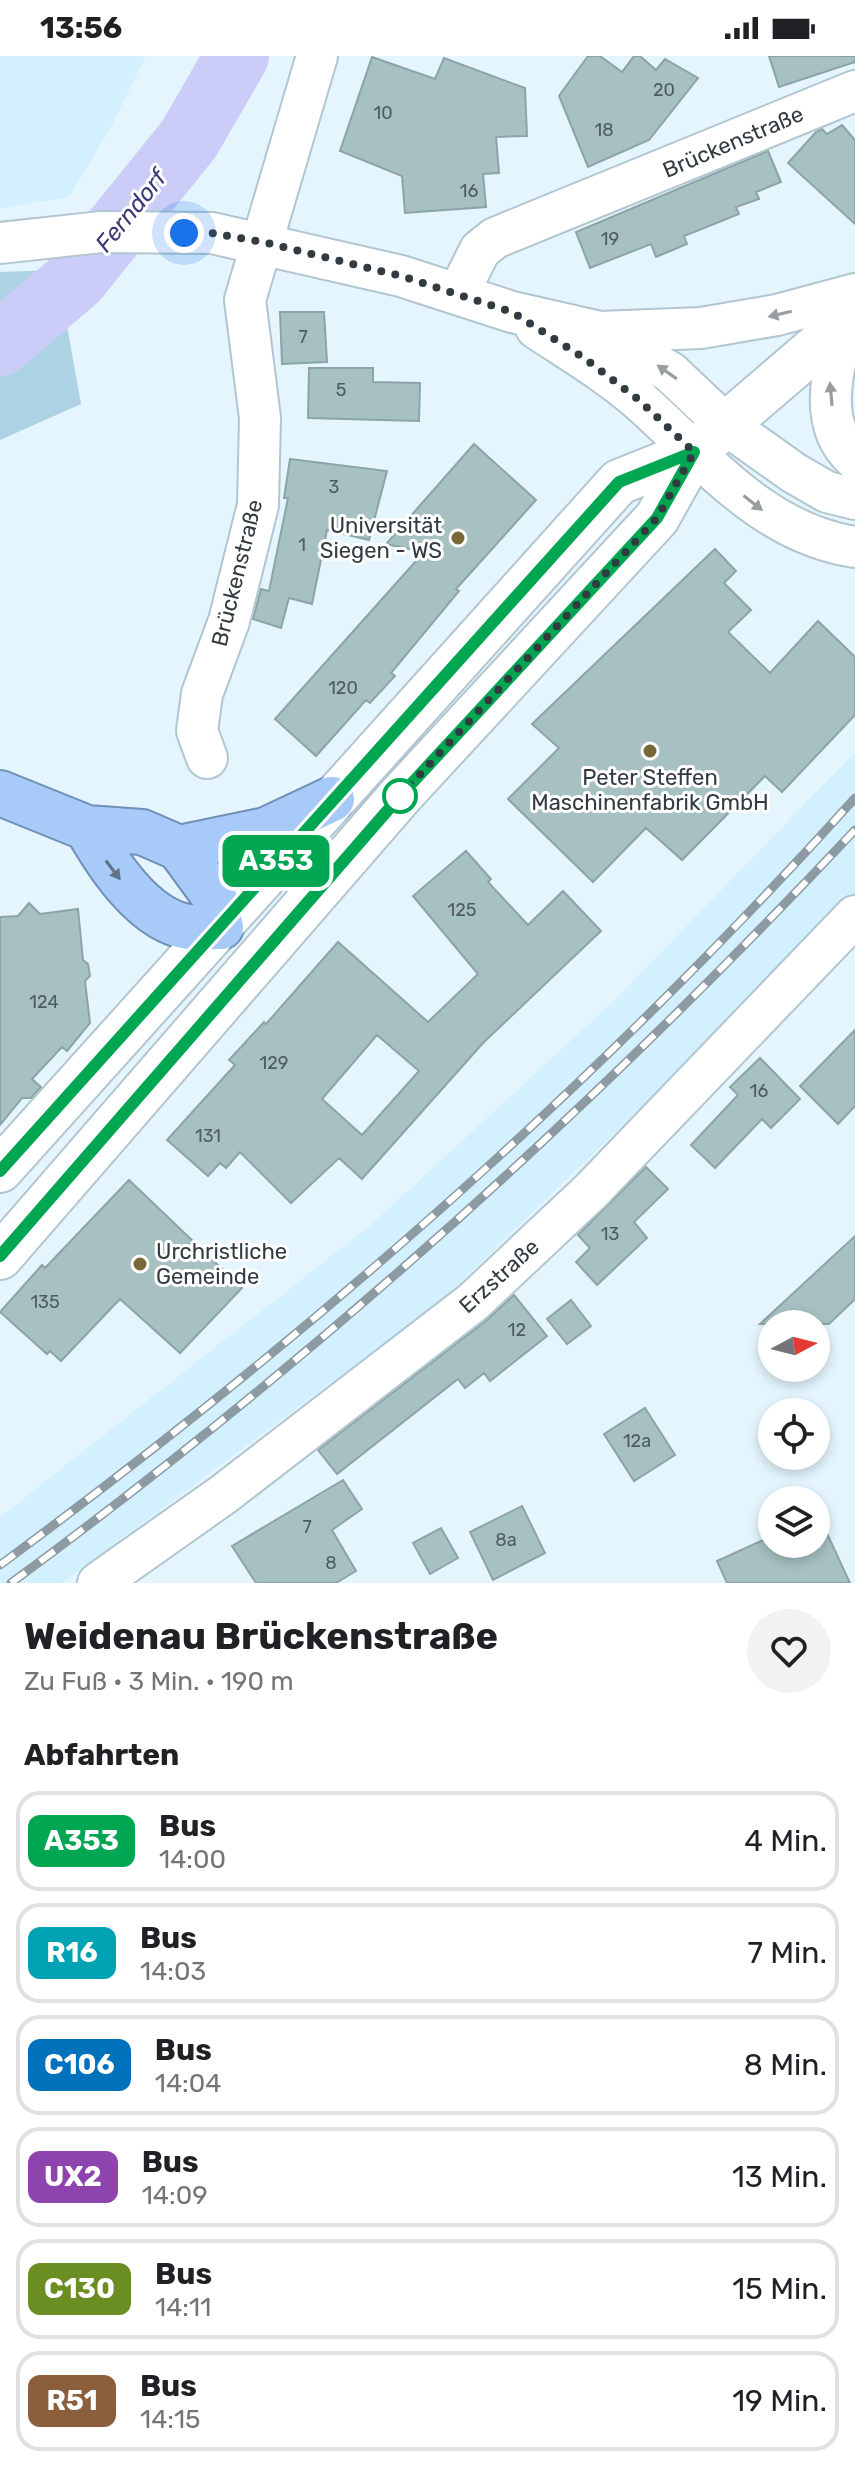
<!DOCTYPE html>
<html lang="de">
<head>
<meta charset="utf-8">
<style>
  :root { --surface:#fff; --page:#f2f2f2; --text:#202124; --muted:#757577; --line:#e0e0e0 }
  body { margin:0; font-family:Rubik,sans-serif; background:var(--page); color:var(--text); height:100vh; display:flex; flex-direction:column; font-size:30px; white-space:nowrap }
  * { box-sizing:border-box; margin:0 }
  p { font-size:26px; color:var(--muted) }
  .icon { flex:none; width:44px; height:44px; fill:none; stroke:currentColor; stroke-width:2; stroke-linecap:round; stroke-linejoin:round }
  .map { position:relative; height:1527px; overflow:hidden }
  .side { display:flex; flex-direction:column; background:var(--surface); flex:1 }
  .side>* { flex:none }
  .badge { padding:0 16px; border-radius:12px; font-size:28px; line-height:52px }
  .needle { width:52px; rotate:83deg }
  .fabs { position:absolute; left:758px; top:1254px; display:grid; gap:16px }
  .fabs a { display:grid; place-items:center; width:72px; height:72px; border-radius:50%; background:var(--surface); box-shadow:0 4px 12px #0003; font-size:40px }
  .you { position:absolute; width:40px; height:40px; margin:-20px; border:6px solid #fff; border-radius:50%; background:#1a73e8; box-shadow:0 0 0 12px #1a73e833 }
  .map>.badge { position:absolute; translate:-50% -50%; box-shadow:0 0 0 4px #fff }
  h2 { padding:0 24px; font-size:30px; line-height:72px }
  .round { display:grid; place-items:center; flex:none; width:84px; height:84px; border-radius:42px; background:var(--page) }
  .headline { display:flex; align-items:center; justify-content:space-between; height:136px; padding:0 24px }
  h1 { font-size:38px; font-weight:700; line-height:60px }
  ul { padding:0; list-style:none }
  li { display:flex; align-items:center; gap:24px; height:100px; margin:0 16px 12px; padding:0 8px; border:4px solid var(--line); border-radius:24px }
  li div { flex:1 }
  li b { display:block; font-size:30px }
  li em { font-style:normal }
  li .badge { min-width:88px; font-weight:700; text-align:center }
  .status { display:flex; justify-content:space-between; align-items:center; height:56px; padding:0 40px; background:var(--surface); direction:ltr }
  .status svg { height:22px; fill:currentColor }
  .map>svg:first-child { display:block }
  .built { fill:#d2f0ff }
  .green { fill:#add2e4 }
  .lines { fill:none; stroke-linecap:round; stroke-linejoin:round }
  .river { stroke:#cbcdf8; stroke-width:64 }
  .building { fill:#a7c0c1; stroke:#8ca4a6; stroke-width:2; fill-rule:evenodd }
  .minor-casing { stroke:#b1c6d0; stroke-width:44 }
  .secondary-casing { stroke:#b1c6d0; stroke-width:48 }
  .trunk-casing { stroke:#708fb6; stroke-width:48 }
  .minor { stroke:#fff; stroke-width:40 }
  .secondary { stroke:#fff; stroke-width:44 }
  .trunk { stroke:#a7caf8; stroke-width:44 }
  .rail-casing { stroke:#8d9aa1; stroke-width:9 }
  .rail { stroke:#fff; stroke-width:6; stroke-dasharray:18; stroke-linecap:butt }
  .oneway { fill:#989d9f }
  .oneway2 { fill:#617489 }
  .line-casing { stroke:#fff; stroke-width:18 }
  .line { stroke:#00a651; stroke-width:12 }
  .walk { stroke:#323b3f; stroke-width:8; stroke-dasharray:0 14.4 }
  .poi-dot { fill:#776836; stroke:#fff; stroke-width:3 }
  .stop-dot { fill:#fff; stroke:#00a651; stroke-width:4 }
  .labels { text-anchor:middle; dominant-baseline:central; stroke-width:6; stroke-linejoin:round; paint-order:stroke }
  .number-label { font-size:18px; fill:#4f5c60 }
  .street-label { font-size:22px; fill:#323b3f; stroke:#fff }
  .poi-label { font-size:22px; fill:#323b3f; stroke:#fff; text-anchor:end }
  .water-label { font-size:24px; font-style:italic; fill:#3d3978; stroke:#fff }
</style>
</head>
<body>
<div class="status"><b>13:56</b><svg viewBox="0 0 49 12"><path d="M0 12V9h3v3zM5 12V6h3v6zM10 12V3h3v9zM15 12V0h3v12zM26 1h20v11H26zM47 4h2v5h-2z"/></svg></div>
<div class="map">
<svg width="855" height="1527" viewBox="0 0 855 1527">
  <rect width="100%" height="100%" fill="#e4f5fe"/>
  <!-- built -->
  <path class="built" d="M0 0H146L112 69 69 141 0 152Z
    M855 696V844L848 852 442 1244 62 1527H0V1461L372 1168 616 943Z"/>
  <!-- green -->
  <path class="green" d="M57 214 81 348 0 384V216Z"/>
  <g class="lines">
    <!-- river -->
    <path class="river" d="M0 288 76 223 189 83 237 0"/>
  </g>
  <!-- building -->
  <path class="building" d="M588 0H600L622 16 634 0H640L656 14 665 3 698 22 649 84 588 111 559 40Z
    M769 0H855V6L779 31Z
    M372 1 435 23 444 2 525 32 527 80 496 81 499 117 483 118 486 151 405 157 402 120 340 95Z
    M842 69 855 84V168L788 107 816 76 822 73 827 78Z
    M768 95 781 126 756 136 759 143 736 151 739 158 684 180 687 188 656 201 651 188 590 212 576 176Z
    M280 256H324L327 306 282 308Z
    M309 312H373V326L420 327 419 365 308 362Z
    M474 388 536 444 456 533 459 535 391 617 395 620 370 647 366 644 316 700 275 663 424 496 386 488Z
    M290 403 387 415 369 484 327 474 312 548 289 542 281 572 253 563 261 533 269 535 288 442H284Z
    M715 493 736 515 724 527 751 554 728 576 770 617 818 565 855 601V659L782 736 765 720 682 804 646 772 593 826 508 743 559 692 532 668Z
    M466 795 491 823 488 826 528 869 563 835 601 875 483 987 362 1123 339 1102 291 1147 240 1096 226 1112 220 1107 208 1120 167 1084 235 1009 229 1004 264 966 266 968 338 886 428 966 478 918 413 840ZM377 979 419 1015 362 1079 322 1043Z
    M29 847 40 858 78 853 83 904 88 908 90 920 85 925 90 967 67 995 62 991 32 1023 41 1031 31 1042H22L0 1069V861L18 860Z
    M855 974V1050L838 1068 800 1030Z
    M760 1002 800 1043 771 1072 762 1063 715 1112 691 1089 738 1039 730 1031Z
    M646 1111 668 1133 634 1166 647 1182 597 1229 576 1206 590 1192 578 1179Z
    M129 1124 242 1232 180 1297 120 1243 61 1305 50 1295 47 1298 0 1256 42 1209 45 1212Z
    M855 1180V1243L829 1268H760Z
    M514 1239 547 1280 490 1325 484 1317 465 1332 458 1323 337 1418 318 1394 487 1264Z
    M571 1244 591 1270 567 1288 547 1263Z
    M645 1352 675 1399 634 1425 604 1378Z
    M343 1424 362 1453 332 1474 356 1515 336 1527H256L232 1490Z
    M522 1450 545 1497 493 1524 470 1476Z
    M818 1458 850 1527H727L717 1505 772 1480V1488H816Z
    M441 1472 458 1502 430 1518 413 1487Z"/>
  <g class="lines">
    <defs>
      <path id="minor" d="M0 187 101 176 212 177 401 220 512 256 600 276 670 316 725 368 794 417 827 436 855 443
        M458 238 480 194 495 182 855 35
        M845 268C833 313 816 368 855 403
        M536 272C572 296 609 318 641 346 707 405 763 477 855 491
        M600 276 701 272 777 259 855 238
        M207 702 197 675 202 638 229 565 258 449 260 362 245 244 317 0
        M98 1527 224 1438 473 1246 591 1135 855 860"/>
      <path id="secondary" d="M0 1114 619 426 694 396
        M0 1201 401 739 657 462 694 396 855 258"/>
      <path id="trunk" d="M0 737 87 772 142 776 179 792 214 840 221 871C210 871 199 872 189 871 144 865 107 807 87 772
        M179 792 266 774 332 743"/>
    </defs>
    <!-- minor casing -->
    <use href="#minor" class="minor-casing"/>
    <!-- secondary casing -->
    <use href="#secondary" class="secondary-casing"/>
    <!-- trunk casing -->
    <use href="#trunk" class="trunk-casing"/>
    <!-- minor -->
    <use href="#minor" class="minor"/>
    <!-- secondary -->
    <use href="#secondary" class="secondary"/>
    <!-- trunk -->
    <use href="#trunk" class="trunk"/>
    <defs>
      <path id="rail" d="M0 1509C308 1282 599 1027 855 742
        M11 1527C316 1303 596 1050 855 774"/>
    </defs>
    <!-- rail casing -->
    <use href="#rail" class="rail-casing"/>
    <!-- rail -->
    <use href="#rail" class="rail"/>
  </g>
  <!-- one-way arrows -->
  <defs><path id="oneway-solid" d="M-6-.8H1V-3.2L6.5 0L1 3.2V.8H-6Z" transform="scale(2)"/></defs>
  <g class="oneway">
    <use href="#oneway-solid" transform="translate(780 258) rotate(167)"/>
    <use href="#oneway-solid" transform="translate(667 316) rotate(-145)"/>
    <use href="#oneway-solid" transform="translate(831 338) rotate(-95)"/>
    <use href="#oneway-solid" transform="translate(753 447) rotate(38)"/>
  </g>
  <use class="oneway2" href="#oneway-solid" transform="translate(113 814) rotate(53)"/>
  <g class="lines">
    <defs>
      <path id="line" d="M0 1115 619 426 694 396 657 462 401 739 0 1200"/>
    </defs>
    <!-- line casing -->
    <use href="#line" class="line-casing"/>
    <!-- line -->
    <use href="#line" class="line"/>
    <!-- walk -->
    <path class="walk" d="M184 177H212L263 186 401 220 512 256 584 302 639 344 694 396 657 462 400 740"/>
  </g>
  <!-- markers -->
  <g class="poi-dot">
    <circle cx="458" cy="482" r="8"/>
    <circle cx="650" cy="695" r="8"/>
    <circle cx="140" cy="1208" r="8"/>
  </g>
  <circle class="stop-dot" cx="400" cy="740" r="16"/>
  <g class="labels">
    <!-- number labels -->
    <g class="number-label">
      <text x="664" y="34">20</text>
      <text x="383" y="57">10</text>
      <text x="604" y="74">18</text>
      <text x="469" y="135">16</text>
      <text x="610" y="183">19</text>
      <text x="303" y="281">7</text>
      <text x="341" y="334">5</text>
      <text x="334" y="431">3</text>
      <text x="302" y="489">1</text>
      <text x="343" y="632">120</text>
      <text x="462" y="854">125</text>
      <text x="44" y="946">124</text>
      <text x="274" y="1007">129</text>
      <text x="759" y="1035">16</text>
      <text x="208" y="1080">131</text>
      <text x="610" y="1178">13</text>
      <text x="45" y="1246">135</text>
      <text x="517" y="1274">12</text>
      <text x="637" y="1385">12a</text>
      <text x="307" y="1471">7</text>
      <text x="506" y="1484">8a</text>
      <text x="331" y="1507">8</text>
    </g>
    <!-- street labels -->
    <g class="street-label">
      <text transform="translate(733 86) rotate(-23)">Brückenstraße</text>
      <text transform="translate(237 517) rotate(-76)">Brückenstraße</text>
      <text transform="translate(499 1220) rotate(-42)">Erzstraße</text>
    </g>
    <!-- poi labels -->
    <g class="poi-label">
      <text x="442" y="469">Universität<tspan x="442" dy="25">Siegen - WS</tspan></text>
      <text x="650" y="721" text-anchor="middle">Peter Steffen<tspan x="650" dy="25">Maschinenfabrik GmbH</tspan></text>
      <text x="156" y="1195" text-anchor="start">Urchristliche<tspan x="156" dy="25">Gemeinde</tspan></text>
    </g>
    <!-- water labels -->
    <g class="water-label">
      <text transform="translate(131 155) rotate(-51)">Ferndorf</text>
    </g>
  </g>
</svg>
<div class="fabs">
<a><svg class="needle" viewBox="-14 -14 28 28"><path d="M0-13l5 13h-10z" fill="#e53935"/><path d="M0 13l5-13h-10z" fill="#757577"/></svg></a>
<a><svg class="icon" aria-label="locate" viewBox="0 0 24 24"><circle cx="12" cy="12" r="6"/><path d="M12 2v4M12 18v4M2 12h4M18 12h4"/></svg></a>
<a><svg class="icon" aria-label="layers" viewBox="0 0 24 24"><path d="M12 4l9 5-9 5-9-5zM3 14l9 5 9-5"/></svg></a>
</div>
<div class="you" style="left:184px;top:177px"></div>
<b class="badge" style="left:276px;top:805px;background:#00a651;color:#fff">A353</b>
</div>
<section class="side">
<div class="headline"><div><h1>Weidenau Brückenstraße</h1><p>Zu Fuß · 3 Min. · 190 m</p></div><a class="round"><svg class="icon" aria-label="heart" viewBox="0 0 24 24"><path d="M12 20l-8-8c-3-5 5-10 8-4 3-6 11-1 8 4z"/></svg></a></div>
<h2>Abfahrten</h2>
<ul>
<li><span class="badge" style="background:#00a651;color:#fff">A353</span><div><b>Bus</b><p>14:00</p></div><em>4 Min.</em></li>
<li><span class="badge" style="background:#00a3b4;color:#fff">R16</span><div><b>Bus</b><p>14:03</p></div><em>7 Min.</em></li>
<li><span class="badge" style="background:#0072bc;color:#fff">C106</span><div><b>Bus</b><p>14:04</p></div><em>8 Min.</em></li>
<li><span class="badge" style="background:#8e44ad;color:#fff">UX2</span><div><b>Bus</b><p>14:09</p></div><em>13 Min.</em></li>
<li><span class="badge" style="background:#6b8e23;color:#fff">C130</span><div><b>Bus</b><p>14:11</p></div><em>15 Min.</em></li>
<li><span class="badge" style="background:#8b5e3c;color:#fff">R51</span><div><b>Bus</b><p>14:15</p></div><em>19 Min.</em></li>
</ul>
</section>
</body>
</html>
